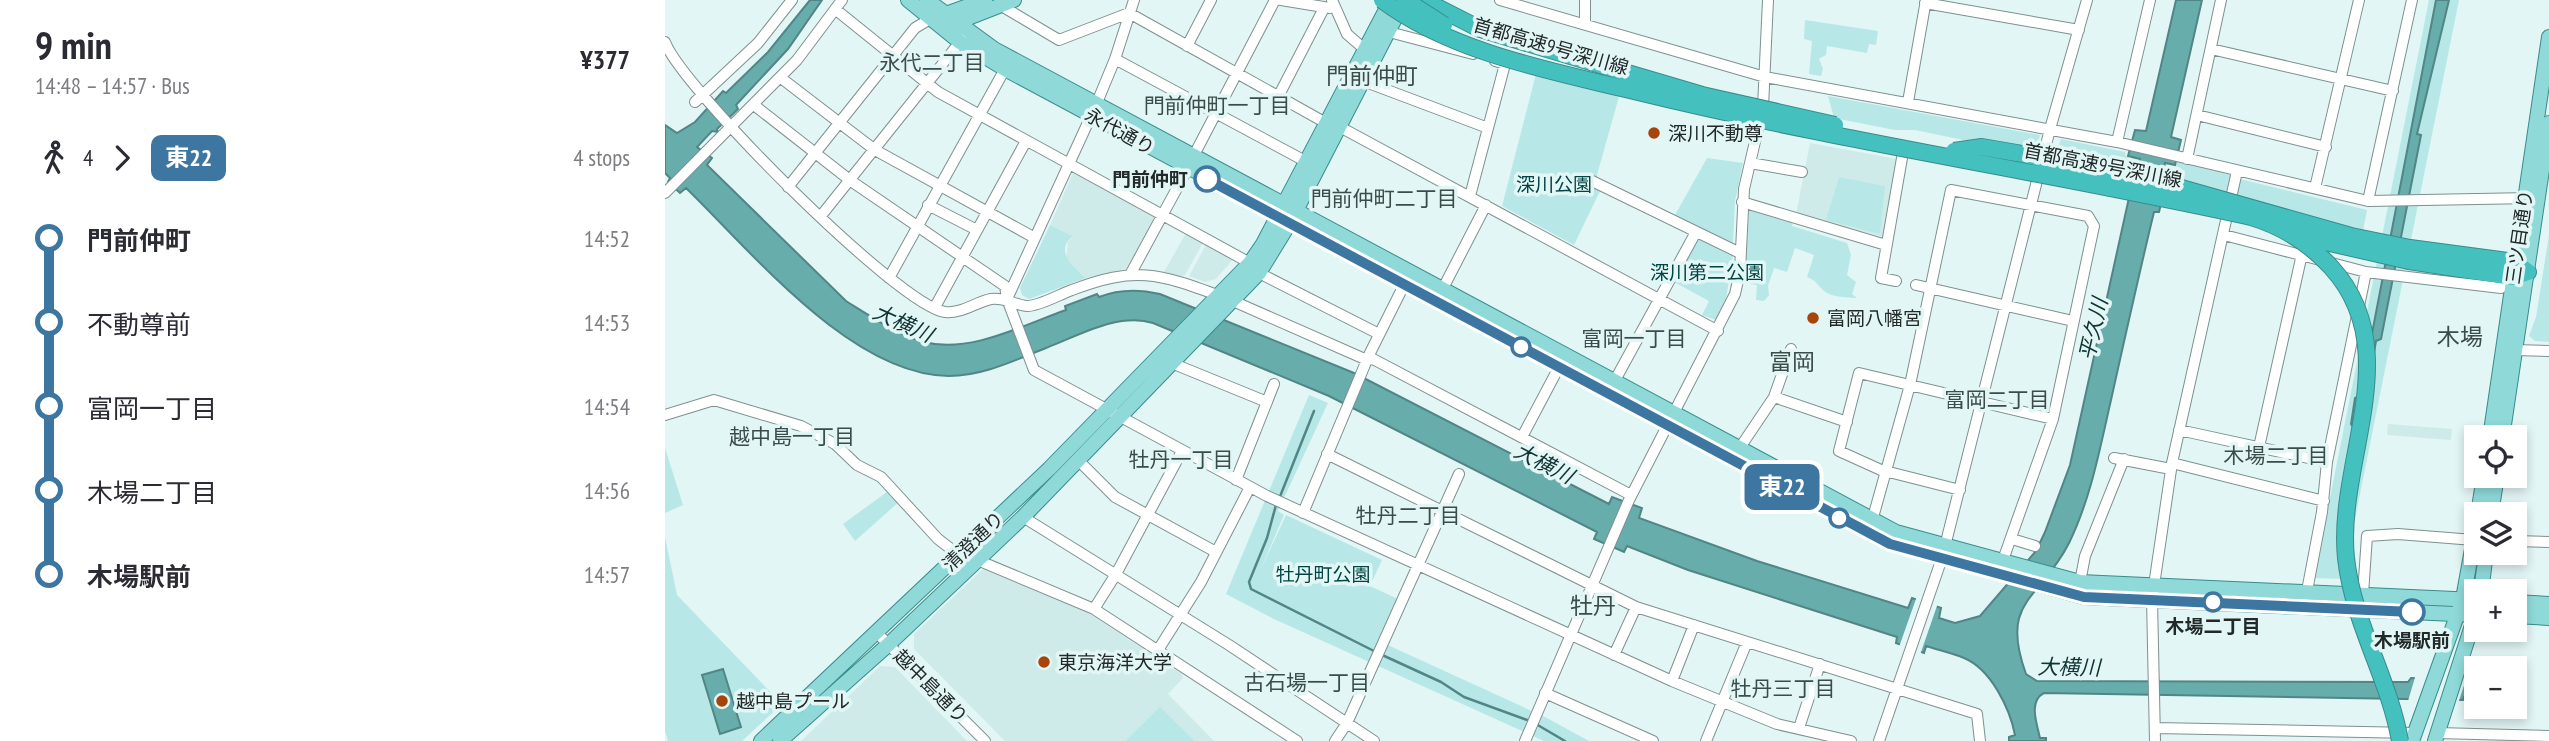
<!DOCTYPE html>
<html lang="en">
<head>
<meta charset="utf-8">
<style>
  :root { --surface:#fff; --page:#f2f2f3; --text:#2b2b33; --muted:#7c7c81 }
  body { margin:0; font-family:"PT Sans Narrow","Noto Sans JP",sans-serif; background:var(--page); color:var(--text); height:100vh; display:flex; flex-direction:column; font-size:26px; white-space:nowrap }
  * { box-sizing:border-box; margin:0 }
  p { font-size:23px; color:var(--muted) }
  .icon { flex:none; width:38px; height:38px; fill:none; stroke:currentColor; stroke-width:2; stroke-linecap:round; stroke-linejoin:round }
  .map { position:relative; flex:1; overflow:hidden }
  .details { display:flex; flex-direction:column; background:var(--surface); width:665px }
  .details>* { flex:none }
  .badge { padding:0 14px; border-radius:10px; font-size:24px; line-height:46px }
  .buttons { position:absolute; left:1799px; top:425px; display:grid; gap:14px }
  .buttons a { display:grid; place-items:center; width:63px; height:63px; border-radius:0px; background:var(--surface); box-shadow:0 4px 10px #0003; font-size:35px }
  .map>.badge { position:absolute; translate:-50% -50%; box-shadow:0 0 0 4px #fff }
  .legs { display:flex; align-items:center; gap:10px; height:77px; padding:0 35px; font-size:23px }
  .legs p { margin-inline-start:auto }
  .overview { display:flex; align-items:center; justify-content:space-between; height:119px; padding:0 35px }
  h1 { font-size:38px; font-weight:700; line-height:52px }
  ul { padding:0 35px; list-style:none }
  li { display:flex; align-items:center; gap:24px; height:84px; font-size:26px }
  li i { display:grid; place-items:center; width:10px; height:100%; margin:0 9px; background:currentColor }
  li i::after { content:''; width:18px; height:18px; margin:-9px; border:5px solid; border-radius:50%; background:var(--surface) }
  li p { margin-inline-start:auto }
  li:first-child i { background:linear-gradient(#0000 50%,currentColor 0) }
  li:last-child i { background:linear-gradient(currentColor 50%,#0000 0) }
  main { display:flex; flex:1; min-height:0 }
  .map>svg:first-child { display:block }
  .built { fill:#ceebea }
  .green { fill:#b7e8e7 }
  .water { fill:#66adac; stroke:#528585; stroke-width:2 }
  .pier { fill:#e2f6f5 }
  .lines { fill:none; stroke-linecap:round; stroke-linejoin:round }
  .stream { stroke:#528585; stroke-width:2.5 }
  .minor-casing { stroke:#7e908f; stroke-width:12 }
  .major-casing { stroke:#388c8a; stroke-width:16 }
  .highway-casing { stroke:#388c8a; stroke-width:18 }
  .minor { stroke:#fff; stroke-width:10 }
  .major { stroke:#8fdad9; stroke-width:14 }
  .highway { stroke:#44c1bf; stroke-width:16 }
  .highway-bridge-casing { stroke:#388c8a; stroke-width:18; stroke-linecap:butt }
  .highway-bridge { stroke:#44c1bf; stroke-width:16 }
  .line-1-casing { stroke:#fff; stroke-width:16 }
  .line-1 { stroke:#3d76a1; stroke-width:10 }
  .poi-dot { fill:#a7440a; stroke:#e2f6f5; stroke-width:2.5 }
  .stop-1-dot { fill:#fff; stroke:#3d76a1; stroke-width:3.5 }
  .labels { text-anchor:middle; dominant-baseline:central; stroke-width:7; stroke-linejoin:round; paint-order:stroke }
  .street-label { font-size:19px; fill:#222929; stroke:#e2f6f5 }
  .poi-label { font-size:19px; fill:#222929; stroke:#e2f6f5; text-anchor:start }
  .stop-label { font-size:19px; font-weight:bold; fill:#222929; stroke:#e2f6f5 }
  .park-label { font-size:19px; fill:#044; stroke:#e2f6f5 }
  .neighbourhood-label { font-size:21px; fill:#3c4c4b; stroke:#e2f6f5 }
  .water-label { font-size:21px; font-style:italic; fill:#0f3433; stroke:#e2f6f5 }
  .quarter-label { font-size:23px; fill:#3c4c4b; stroke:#e2f6f5 }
</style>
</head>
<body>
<main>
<section class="details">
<div class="overview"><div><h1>9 min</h1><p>14:48 – 14:57 · Bus</p></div><b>¥377</b></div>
<div class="legs"><svg class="icon" aria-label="walk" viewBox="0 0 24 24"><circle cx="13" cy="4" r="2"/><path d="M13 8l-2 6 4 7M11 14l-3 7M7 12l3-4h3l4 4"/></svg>4<svg class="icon" aria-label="forward" viewBox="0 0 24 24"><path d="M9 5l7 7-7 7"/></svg><b class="badge" style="background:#3d76a1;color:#fff">東22</b><p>4 stops</p></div>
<ul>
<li><i style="color:#3d76a1"></i><b>門前仲町</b><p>14:52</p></li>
<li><i style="color:#3d76a1"></i><span>不動尊前</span><p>14:53</p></li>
<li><i style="color:#3d76a1"></i><span>富岡一丁目</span><p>14:54</p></li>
<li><i style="color:#3d76a1"></i><span>木場二丁目</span><p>14:56</p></li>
<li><i style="color:#3d76a1"></i><b>木場駅前</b><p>14:57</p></li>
</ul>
</section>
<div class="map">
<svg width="1884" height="741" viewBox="0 0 1884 741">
  <rect width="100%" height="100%" fill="#e2f6f5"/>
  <!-- built -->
  <path class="built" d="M1145 143 1232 159 1218 237 1131 214Z
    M409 171 492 217 464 268 421 278 407 269 401 260 403 242 408 236 385 225Z
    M521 233 539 241 520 275 514 277 499 272Z
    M542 243 570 257 551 279 540 282 524 276Z
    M1723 424 1787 429 1786 440 1722 435Z
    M319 568 419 610 517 674 518 678 503 694 549 741H340L249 649V634Z
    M215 666 230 667 302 741H136Z"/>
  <!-- green -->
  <path class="green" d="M1764 0H1794L1678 579 1649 578Z
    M1140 20 1213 31 1211 45 1204 44 1202 53 1162 46 1161 55 1154 59 1158 69 1156 76 1144 74 1147 41 1139 39Z
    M872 70 955 93 932 175 935 191 909 245 837 206Z
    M1163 96 1375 135 1370 155 1250 130H1230L1169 118Z
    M1396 139 1460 152 1461 157 1474 160 1471 174 1389 159Z
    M1042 158 1078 163 1070 201 1068 243 1010 215Z
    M1512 161 1566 175 1560 197 1506 184Z
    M1174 177 1220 186 1215 234 1161 220Z
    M1575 179 1702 210 1698 231 1570 200Z
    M1084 210 1128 221 1127 226 1182 243 1186 255 1182 275 1191 282 1187 294 1192 298C1182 297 1168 298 1159 291 1152 285 1152 281 1142 277L1149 255 1130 248 1122 272 1109 268 1103 286 1104 295 1099 301 1091 300 1092 285 1080 283Z
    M385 225 408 236C389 251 408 267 421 278L364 299 357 295 355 288Z
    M1884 235V342L1870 341 1864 336 1871 317Z
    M1033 238 1068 255 1061 299 1051 320 1037 315 1044 301 1009 282Z
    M644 395 663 403 613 511 619 515 595 571 621 515 717 560 705 586 733 599 714 641 880 717 924 741H879L609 619 561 594Z
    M0 448 18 505 0 513Z
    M226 489 236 500 190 541 178 524Z
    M0 537 12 595 117 704 77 741H3L0 731Z
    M495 707 530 741H460Z"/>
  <!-- water -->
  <path class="water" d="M145 0H157L123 49 71 105 73 109 52 129 53 132 47 131 32 147 47 158 42 165 181 301C205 316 232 334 259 342 305 354 358 325 401 310L400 306 432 294 434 297C454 289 474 289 495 294L689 373 944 504 947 497 977 508 974 518 1092 561 1243 608 1247 598 1276 608 1274 618 1290 623 1315 616 1371 551 1380 532 1405 465 1469 175 1472 174 1475 159 1463 156 1470 130 1481 131 1511 0H1537L1506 137 1516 140 1510 165 1500 163 1497 178 1502 179 1494 212H1489C1474 274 1460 337 1446 400 1435 448 1426 498 1404 543 1375 601 1334 599 1361 674L1372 681 1743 682 1746 678 1803 680 1804 685H1811V697H1799L1798 700 1379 693C1363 701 1372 724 1375 738H1381V741H1344V737L1350 735C1345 709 1326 669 1299 658 1287 653 1273 650 1261 646L1259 653 1231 643 1232 637 1023 570 962 546 959 552 929 539 932 532 664 396 488 323C453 312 413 336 381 348 350 360 318 376 284 376 186 375 87 252 21 188L15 193 3 182 5 178 0 173V125L12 133 30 122 58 91 61 93 103 52Z
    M1771 0H1784L1752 134 1756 135 1716 339 1711 341 1701 401 1690 430 1686 424 1690 398 1695 396Z
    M58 669 76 727 55 734 37 675Z"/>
  <!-- pier -->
  <path class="pier" d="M1252 596 1273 603 1255 655 1234 647Z
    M1751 674 1802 676 1793 704 1743 701Z"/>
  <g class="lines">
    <!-- stream -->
    <path class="stream" d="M614 499 649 411
      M611 505 602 538 584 582 586 589 709 651
      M715 654 776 682 799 697 865 721
      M871 724 900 741"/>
    <defs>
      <path id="minor" d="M469 0 450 59 431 105 342 299 369 370 602 496 1007 681 1112 724 1186 741
        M616 0 665 8
        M667 0 682 34 705 54
        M835 0 1100 77 1452 142 1703 201 1867 198
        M1260 3 1414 30
        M335 5 394 40 464 13 661 123
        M170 9 273 92 585 263
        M920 24V0
        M724 32 808 54
        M0 42C17 88 234 306 280 312 296 314 311 302 326 299 340 297 349 305 362 306 375 306 395 294 407 290 470 266 493 273 555 296
        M522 46 546 0
        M1546 49 1728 91
        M450 59 640 161
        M116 78 210 150 370 238
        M698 81 823 128
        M613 97 659 8
        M30 102 93 43 127 0
        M1243 102 1261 0
        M89 105 186 181 340 286 342 299
        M1532 115 1661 147
        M675 127 1053 331
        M1452 142 1485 0
        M528 157 610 0
        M1522 159 1556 0
        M1085 163 1137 172
        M925 180 1075 253
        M123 187 250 28 265 19
        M1650 188 1694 0
        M0 193 132 60 177 0
        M805 196 840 64 830 61
        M1703 201 1747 0
        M1077 202 1221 245
        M263 205 312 230
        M155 217 299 37
        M1559 235 1701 272 1836 288 1848 277
        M466 273 523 168
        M594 273 714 334
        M224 278 340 69
        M1231 281 1216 278 1237 158
        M1251 285 1408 321
        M774 296 821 205
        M568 301 702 360 708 359 966 495
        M270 307 361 141
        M1849 350 1884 351
        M509 364 602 402
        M949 382 1031 232
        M1109 397 1182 422
        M0 415 49 400 136 426 170 444 192 465 216 477 273 539 286 549 429 609 632 741
        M1514 430 1662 462
        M857 437 894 367
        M1594 447 1637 254
        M1074 449 1109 397 1126 349
        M662 454 971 607 1312 714 1315 741
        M1449 458 1506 469
        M413 460 450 497 551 552
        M1507 463 1659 501
        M571 480 609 384
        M1295 490 1216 470 1174 451 1194 373 1388 419
        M638 513 704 355 739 285
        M358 517 564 645 709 741
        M1207 521 1245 385 1286 190 1423 216 1429 226 1388 419 1338 560
        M1347 539 1370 546
        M1850 541 1884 542
        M1415 582 1420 556 1459 459
        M1642 591 1657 512 1662 462 1701 272
        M1698 594 1702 536 1733 534 1809 540
        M429 609 451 574 517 451
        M211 632 320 741
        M493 650 536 582 585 487
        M949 655 971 607
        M1007 681 1029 625
        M880 693 988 741
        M1134 728 1155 664
        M1490 728 1749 733
        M1772 733 1884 736
        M670 741 682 723 794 474
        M860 741 964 500 1070 294 1075 271 1079 189 1098 107 1103 0
        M1041 741 1082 642
        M1214 741 1277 558 1385 129 1422 0
        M1490 741 1487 599 1507 463 1572 171"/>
      <path id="major" d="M243 0 295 42 340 69 1225 543 1419 597 1811 615
        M262 0 329 49 1231 532 1415 582 1811 600
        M275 16 320 0
        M285 25 349 0
        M1825 438 1884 37
        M1837 438 1884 123
        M1813 514 1819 476
        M1826 514 1832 476
        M1816 592 1821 553
        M1850 602 1884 604
        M1850 616 1884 618
        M96 741 384 469 585 263 598 244 726 0
        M115 741 224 644 358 517 594 273 624 224 739 1
        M1747 741 1798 599 1811 527
        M1770 741 1811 613"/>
      <path id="highway" d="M758 0 815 29 942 67
        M1745 248 1850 262 1863 272
        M1744 261 1848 277 1863 272"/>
    </defs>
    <!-- minor casing -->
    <use href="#minor" class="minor-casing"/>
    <!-- major casing -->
    <use href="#major" class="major-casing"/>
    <!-- highway casing -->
    <use href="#highway" class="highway-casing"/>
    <!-- minor -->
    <use href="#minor" class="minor"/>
    <!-- major -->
    <use href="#major" class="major"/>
    <!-- highway -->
    <use href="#highway" class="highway"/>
    <defs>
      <path id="highway-bridge" d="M717 0C786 52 886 71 969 91 1173 141 1381 172 1586 217 1616 226 1644 243 1666 267 1743 351 1671 461 1681 558 1688 623 1724 678 1735 741
        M740 0 779 25
        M942 67 1037 95 1170 125
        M1289 151 1317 147 1352 153 1516 188 1686 236 1745 248
        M1634 236 1744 261"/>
    </defs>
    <!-- highway-bridge casing -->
    <use href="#highway-bridge" class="highway-bridge-casing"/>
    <!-- highway-bridge -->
    <use href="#highway-bridge" class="highway-bridge"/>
  </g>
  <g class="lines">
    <defs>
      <path id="line-1" d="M542 179 1225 544 1419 597 1747 612"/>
    </defs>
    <!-- line-1 casing -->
    <use href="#line-1" class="line-1-casing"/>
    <!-- line-1 -->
    <use href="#line-1" class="line-1"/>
  </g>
  <!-- markers -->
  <g class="poi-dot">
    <circle cx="989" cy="133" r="7"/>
    <circle cx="1148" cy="318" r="7"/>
    <circle cx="379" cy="662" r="7"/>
    <circle cx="57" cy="701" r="7"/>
  </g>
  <g class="stop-1-dot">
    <circle cx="542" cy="179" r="12"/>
    <circle cx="856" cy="347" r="9"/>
    <circle cx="1174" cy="518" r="9"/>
    <circle cx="1548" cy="602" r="9"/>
    <circle cx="1747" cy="612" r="12"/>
  </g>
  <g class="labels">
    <!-- street labels -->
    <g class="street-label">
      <text transform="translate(886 46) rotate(16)">首都高速9号深川線</text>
      <text transform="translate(455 131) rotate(29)">永代通り</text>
      <text transform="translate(1438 165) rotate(11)">首都高速9号深川線</text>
      <text transform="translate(1854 237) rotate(-82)">三ツ目通り</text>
      <text transform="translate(308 541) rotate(-44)">清澄通り</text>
      <text transform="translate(266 686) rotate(45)">越中島通り</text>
    </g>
    <!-- poi labels -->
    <g class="poi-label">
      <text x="1003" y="133">深川不動尊</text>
      <text x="1162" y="318">富岡八幡宮</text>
      <text x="393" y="662">東京海洋大学</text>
      <text x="71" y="701">越中島プール</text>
    </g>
    <!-- stop labels -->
    <g class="stop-label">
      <text x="523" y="179" text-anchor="end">門前仲町</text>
      <text x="1548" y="626">木場二丁目</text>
      <text x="1747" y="640">木場駅前</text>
    </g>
    <!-- park labels -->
    <g class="park-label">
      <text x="889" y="184">深川公園</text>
      <text x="1042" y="272">深川第二公園</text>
      <text x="658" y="574">牡丹町公園</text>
    </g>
    <!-- neighbourhood labels -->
    <g class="neighbourhood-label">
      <text x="267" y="62">永代二丁目</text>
      <text x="552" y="105">門前仲町一丁目</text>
      <text x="719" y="198">門前仲町二丁目</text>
      <text x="969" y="338">富岡一丁目</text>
      <text x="1332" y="399">富岡二丁目</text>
      <text x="127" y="436">越中島一丁目</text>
      <text x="1611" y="455">木場二丁目</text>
      <text x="516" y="459">牡丹一丁目</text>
      <text x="743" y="515">牡丹二丁目</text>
      <text x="642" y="682">古石場一丁目</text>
      <text x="1118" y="688">牡丹三丁目</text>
    </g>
    <!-- water labels -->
    <g class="water-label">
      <text transform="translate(238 323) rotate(24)">大横川</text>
      <text transform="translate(1428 329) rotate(-77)">平久川</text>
      <text transform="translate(879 463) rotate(27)">大横川</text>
      <text transform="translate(1404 667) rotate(1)">大横川</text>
    </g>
    <!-- quarter labels -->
    <g class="quarter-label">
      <text x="707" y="75">門前仲町</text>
      <text x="1795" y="336">木場</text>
      <text x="1127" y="361">富岡</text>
      <text x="928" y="605">牡丹</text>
    </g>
  </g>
</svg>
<div class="buttons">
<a><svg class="icon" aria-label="locate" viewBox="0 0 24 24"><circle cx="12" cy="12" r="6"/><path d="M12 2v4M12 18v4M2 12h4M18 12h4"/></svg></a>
<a><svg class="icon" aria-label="layers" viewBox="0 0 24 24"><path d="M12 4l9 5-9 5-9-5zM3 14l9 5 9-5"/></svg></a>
<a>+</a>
<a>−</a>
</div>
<b class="badge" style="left:1117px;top:487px;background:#3d76a1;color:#fff">東22</b>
</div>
</main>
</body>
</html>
